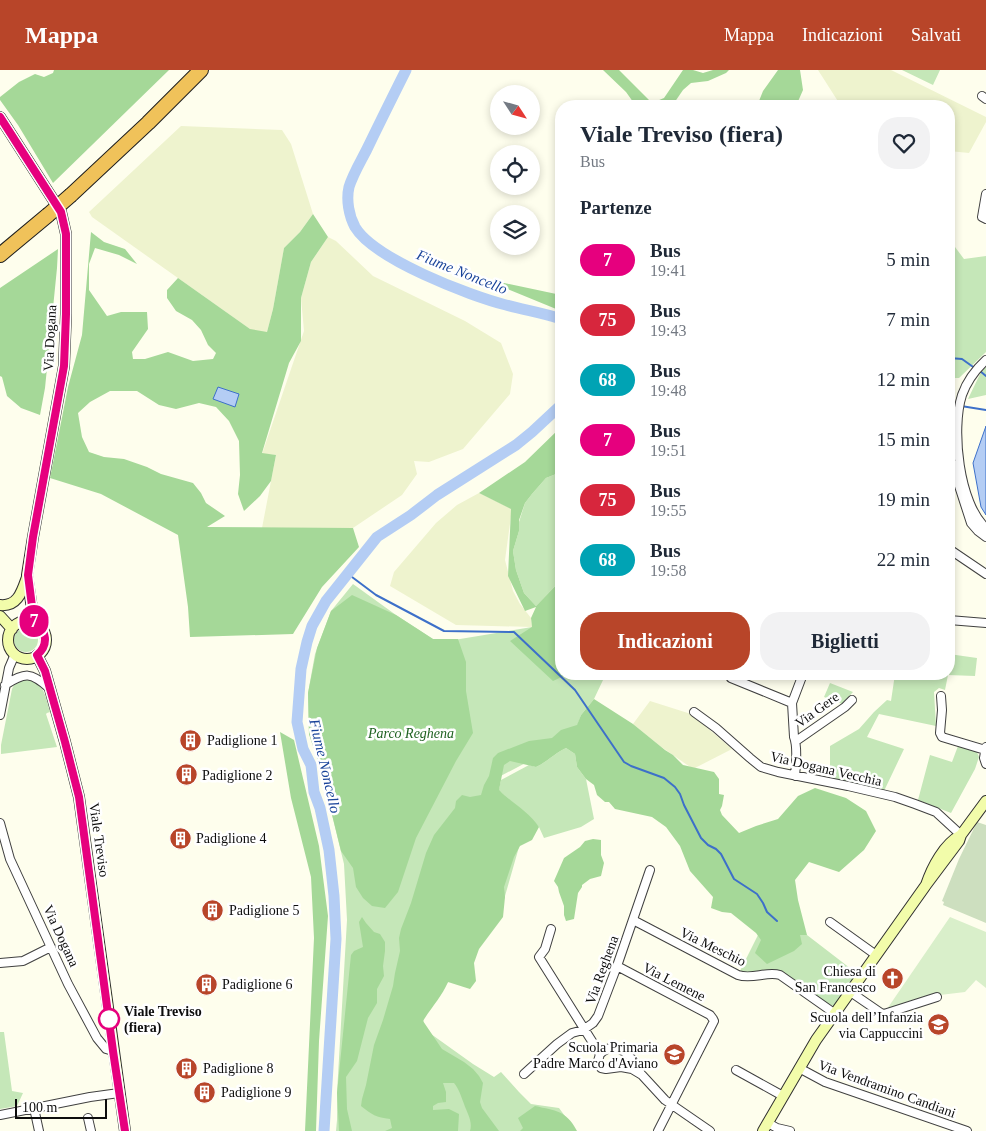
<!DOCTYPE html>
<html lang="it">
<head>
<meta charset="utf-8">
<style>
  :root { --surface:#fff; --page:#f2f2f3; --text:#1f2937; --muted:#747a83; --accent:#b84529 }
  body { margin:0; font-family:Georgia,serif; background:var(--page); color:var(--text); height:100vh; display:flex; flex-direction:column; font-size:19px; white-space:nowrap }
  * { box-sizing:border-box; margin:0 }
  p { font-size:16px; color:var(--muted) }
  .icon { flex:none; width:28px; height:28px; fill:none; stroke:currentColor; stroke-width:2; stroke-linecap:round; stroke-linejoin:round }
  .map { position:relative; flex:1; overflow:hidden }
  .details { position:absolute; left:555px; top:30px; width:400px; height:580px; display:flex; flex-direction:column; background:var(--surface); border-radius:20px; box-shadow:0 2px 8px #0003 }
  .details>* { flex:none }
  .badge { padding:0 10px; border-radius:16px; font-size:18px; line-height:32px }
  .needle { width:32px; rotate:126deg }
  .controls { position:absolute; left:490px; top:15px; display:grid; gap:10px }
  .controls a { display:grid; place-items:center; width:50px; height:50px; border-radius:50%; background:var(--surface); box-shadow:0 2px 8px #0003; font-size:25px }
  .scale { position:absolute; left:15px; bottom:12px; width:92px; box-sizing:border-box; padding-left:5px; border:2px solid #0d0d0d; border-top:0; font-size:14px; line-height:18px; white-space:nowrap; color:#0d0d0d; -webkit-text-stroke:4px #fff; paint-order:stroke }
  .map>.badge { position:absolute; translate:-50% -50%; box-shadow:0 0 0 2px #fff }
  h2 { padding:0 25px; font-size:19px; line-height:45px }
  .round { display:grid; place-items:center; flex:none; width:52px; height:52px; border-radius:20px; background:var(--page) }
  .headline { display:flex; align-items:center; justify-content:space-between; height:85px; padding:0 25px }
  h1 { font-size:24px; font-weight:700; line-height:38px }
  .primary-button { display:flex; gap:10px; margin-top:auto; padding:10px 25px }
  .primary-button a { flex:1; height:58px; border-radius:20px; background:var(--accent); color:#fff; font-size:20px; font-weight:700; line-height:58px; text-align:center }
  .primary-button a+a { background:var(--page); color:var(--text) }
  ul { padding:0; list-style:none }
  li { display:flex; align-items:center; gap:15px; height:60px; padding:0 25px }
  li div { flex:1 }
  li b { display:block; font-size:19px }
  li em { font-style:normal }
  li .badge { min-width:55px; font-weight:700; text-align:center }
  header { display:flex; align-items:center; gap:30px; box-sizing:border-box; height:70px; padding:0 25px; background:var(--accent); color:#fff }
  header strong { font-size:24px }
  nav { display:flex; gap:28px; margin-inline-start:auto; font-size:18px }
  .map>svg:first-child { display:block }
  .farmland { fill:#eef3ce }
  .green { fill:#c5e7b8 }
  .forest { fill:#a5d898 }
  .cemetery { fill:#cddfbf }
  .pitch { fill:#d9efca }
  .water { fill:#b4cdf4; stroke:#3d70c9 }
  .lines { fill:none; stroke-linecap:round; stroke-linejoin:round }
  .stream { stroke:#3d70c9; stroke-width:2 }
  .river { stroke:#b4cdf4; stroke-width:11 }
  .street-casing { stroke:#404040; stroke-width:10 }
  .secondary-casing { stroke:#2f2f2f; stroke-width:12 }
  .highway-casing { stroke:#1e1e1e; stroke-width:16 }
  .street { stroke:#fff; stroke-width:8 }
  .secondary { stroke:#f2fcaa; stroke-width:10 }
  .highway { stroke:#f0c25a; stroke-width:14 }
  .highway-bridge-casing { stroke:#1e1e1e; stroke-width:16; stroke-linecap:butt }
  .highway-bridge { stroke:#f0c25a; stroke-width:14 }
  .line-casing { stroke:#fff; stroke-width:11 }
  .line { stroke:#e6007e; stroke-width:8 }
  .stop-dot { fill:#fff; stroke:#e6007e; stroke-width:2.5 }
  .labels { text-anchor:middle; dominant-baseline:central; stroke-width:5; stroke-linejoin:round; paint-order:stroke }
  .street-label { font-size:14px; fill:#0d0d0d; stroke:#fff }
  .park-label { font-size:14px; font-style:italic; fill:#1f6221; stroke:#fff }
  .poi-label { font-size:14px; fill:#0d0d0d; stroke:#fff; text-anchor:start }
  .stop-label { font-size:14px; font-weight:bold; fill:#0d0d0d; stroke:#fff; text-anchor:start }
  .water-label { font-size:15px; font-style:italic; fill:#1a449a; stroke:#fff }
</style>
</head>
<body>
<header>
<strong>Mappa</strong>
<nav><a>Mappa</a><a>Indicazioni</a><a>Salvati</a></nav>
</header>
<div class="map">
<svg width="986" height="1061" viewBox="0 0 986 1061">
  <rect width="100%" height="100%" fill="#fefeed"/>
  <!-- farmland -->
  <path class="farmland" d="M818 0H891L986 47V52L969 83 949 81V36H841Z
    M181 56 282 60 291 74 313 144 300 162 284 178 273 239 267 262H254L92 147 89 142Z
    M328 167 336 171 373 206 465 251 501 273 513 304 510 324 463 379 429 392 414 391 417 404 402 425 353 458H262L276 385 262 384 304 261 301 228 311 192Z
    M479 423 512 439 505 490 513 521 520 534 531 548 532 557 456 555 390 516 394 502 436 453 457 435Z
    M650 631 691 644 732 679 693 699 660 676 633 654Z"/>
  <!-- green -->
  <path class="green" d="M902 0H940L933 15Z
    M949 169 964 189 986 186V282L959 308H949Z
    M986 297V325L968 329 981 302Z
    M561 402V510L536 536 524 523 516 500 513 481 519 461V452L525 433 532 424 546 408Z
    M353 514 396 545 433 569 454 570 532 557 561 604H594L603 610 594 629 581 645 573 668 495 709 499 719 501 710 529 695 536 697C547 692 555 683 566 678L575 684 577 697 586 709 594 749 581 757 544 768 539 757 500 721 525 756 503 833 476 883 451 909 423 941 424 959 473 994 494 1007 501 1002 519 1022 531 1034 559 1038 576 1061H336L337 1050V1023L347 850 344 794 321 700 309 664 308 623 315 584 331 541Z
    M14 570a12 12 0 1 1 24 0a12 12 0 1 1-24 0Z
    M949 584 977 588 975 606 948 605 945 620 939 618 934 622 936 656 879 644 867 667 904 679 884 721 830 707V676L859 659 874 642 887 630 891 631 895 604H949Z
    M22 608C42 606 46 627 50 642L47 643 46 644 57 677 1 684V675L12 619 14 615Z
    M830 613 853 622 842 634 824 627Z
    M958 676 977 682 979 687 975 699 951 743 918 730 930 685 952 692Z
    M758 865H807L859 905 836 937 822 931 804 917 778 900H769L745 904 739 903Z
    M0 962H4L12 1021 23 1023 17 1036 0 1039Z"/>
  <!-- forest -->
  <path class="forest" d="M54 0H169L53 113 18 55 0 30V27L19 12 35 4 44 7 53 3Z
    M603 0H619L652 33 664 28 683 0H693L703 3 713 0H729L726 3 708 11 691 13 683 20 672 36H636L626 22Z
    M778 0H800L803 20 796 36H757L763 21Z
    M561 121V241L481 208 561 225 556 133Z
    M313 144 328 167 311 192 301 228V271L289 293 262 383 276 385 271 411 260 426 244 441 238 424 240 405 239 371 229 351 216 337 199 333 176 339 159 335 137 321H110L90 332 78 343 82 367 89 382 104 387 124 389 147 397 161 404 193 413 201 423 206 433 225 446 207 457 353 458 359 477 322 517 293 564 190 567 188 537 178 465 101 424 50 408 68 317 82 265 91 162 104 172 125 179 137 194 119 185 95 178 89 194V220L107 246 121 242H147L148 259 132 282 133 289H145L168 282 193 291 213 289 216 283 208 275 201 260 192 250 176 241 167 228V220L178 208 250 259 267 262 273 239 284 178 300 162Z
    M58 179 57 198 45 318 40 345 21 338 7 326 2 307 0 306V218Z
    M561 357V402L546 408 532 424 525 433 519 450V461L513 481 516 500 524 523 536 536 561 510V604H568L553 611 510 571 532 557 531 548 536 537 525 541 508 506 511 439 479 423 525 392Z
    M352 525 396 545 433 569H458L466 592V621L473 663 456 691 416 768 398 822 385 838 372 836 363 828 356 817 353 798 341 781 321 700 309 664 308 623 317 578 331 541Z
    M594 629 633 654 665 680 673 685 683 695 714 702 719 709V724L724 725 722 736 720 740 722 745 739 763 756 756 778 749 798 726 815 718 846 728 866 741 876 761 864 780 839 802 809 792 795 810 798 830 807 865H800L802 874 794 881 767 894 755 883 761 870 756 863 731 843 722 842 711 838 713 827 690 801 680 776 666 757 652 747 615 739 609 732H605L597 725 594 715 586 709 577 697 575 684 566 678C555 683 547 692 536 697L510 691 504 695 499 720C512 733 529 742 539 757L532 770 520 776 514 787 504 817 505 827 503 847 479 879 474 893 476 911 470 919 448 912C442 926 431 938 423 951L442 979 464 992 473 999 479 1006 483 1013 480 1032 482 1038 499 1061H470C473 1051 467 1043 464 1034 461 1026 459 1019 454 1013H443L446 1022V1032L438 1033 433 1036V1040L449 1039 459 1044 458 1061H385L392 1058 390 1049C376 1047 372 1045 361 1036L362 1029 366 1015 374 975 383 950 393 916 395 903 400 881 399 868 401 859 411 833 426 783 434 765 455 738 456 731 462 725 470 727 481 725 484 715 489 706 493 688 498 683 529 671 552 668 561 660 577 655 581 645Z
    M280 662 294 670 319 776 328 846 319 971 316 1061H305L314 868 311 807 291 728Z
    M593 769 601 770V785L604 793 601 806 590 809 582 815V817L578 823 574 849 566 851 564 845V836L559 822 558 817 554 811 564 788 580 777 585 771Z
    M362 847 366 853 374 862 380 864 385 872V881L383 896 384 906 377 919V933L368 948 357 991 346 1007 347 1039 352 1061H339L337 1023 351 885 354 881 363 877 359 852Z
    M535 1036C556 1041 566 1040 577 1061H520L523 1058 518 1048Z"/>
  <!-- cemetery -->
  <path class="cemetery" d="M977 752 986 755V853L943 835 944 832 942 831 959 789Z"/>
  <!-- pitch -->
  <path class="pitch" d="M950 847 986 862V918L976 910 965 922 940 925 887 939Z"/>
  <!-- water -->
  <path class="water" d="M218 317 239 324 235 337 213 329Z
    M986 356V445L981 437 973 393Z"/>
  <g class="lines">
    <!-- stream -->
    <path class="stream" d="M949 288 962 289 976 299
      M980 301 986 306
      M949 334 957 335
      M961 336 986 340
      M348 504 376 525 444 561 514 562 575 620 624 692 631 696 664 708 675 717 680 724 684 735 701 768 708 775 716 779 721 784 734 809 757 824 763 833 767 842 777 851"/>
    <!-- river -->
    <path class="river" d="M406 0C393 26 380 52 367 79 361 91 353 104 349 117 346 130 349 146 355 157 374 189 470 226 506 235 524 240 543 243 561 249
      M324 1061 336 869 334 826 329 780 320 738 314 722 311 695 303 679 297 652 301 599 307 572 312 556 326 531 377 467 411 445 437 425 516 375 532 362 561 335"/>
    <defs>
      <path id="street" d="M982 26 986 29
        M986 124 982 147 986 149
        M986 290C975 300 967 311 962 325 951 359 959 434 986 458
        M949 385 971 453 978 461 986 467
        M949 479 986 504
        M949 550 986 553
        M732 604 731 608 792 633
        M5 615C25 602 31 602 49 618
        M941 626 942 640 940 663 942 667 985 680
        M694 642 716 658 750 688 761 697 778 702 848 716 895 727 915 734 936 742 961 765
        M0 645 9 598 15 584
        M796 671 845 637 852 630
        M986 677 984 688 986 694
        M795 706C796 695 798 677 794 667L792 633 803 604
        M0 753 10 789 68 914 97 968 106 979 113 981
        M633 850 738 905C752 910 766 901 780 905L834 943
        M830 852 876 885
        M551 859 545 879 539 887 600 984 598 991 601 998 606 999 621 997 632 999 642 1005 665 1030 710 1061
        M0 893 23 891 51 877
        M617 896 710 945 713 949 714 951 658 1061
        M849 921 881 943 884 944 937 927
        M600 984C618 967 633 988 641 1004
        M799 998 825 1012 967 1061
        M736 1000 783 1026
        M524 1004 557 974 572 963 583 960 593 953 598 946 617 896 650 800
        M34 1038 39 1061
        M0 1045 90 1027 119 1023
        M88 1048 91 1061
        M768 1053 777 1058 790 1061"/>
      <path id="secondary" d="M0 47 61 142 66 164V244L64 296 33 467 27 505 34 552
        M0 535C18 537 22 521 27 507
        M0 546 12 559
        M8 570a19 19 0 1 1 38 0a19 19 0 1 1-38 0Z
        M37 585 45 601 65 672 79 727 125 1061
        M961 765 986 731
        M763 1061 816 970 926 815 959 771 961 765C944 774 932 797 926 815"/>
      <path id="highway" d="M71 125 148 53 201 0
        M0 185 48 145"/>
    </defs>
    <!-- street casing -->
    <use href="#street" class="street-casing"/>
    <!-- secondary casing -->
    <use href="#secondary" class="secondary-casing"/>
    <!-- highway casing -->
    <use href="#highway" class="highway-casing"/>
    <!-- street -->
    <use href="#street" class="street"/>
    <!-- secondary -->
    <use href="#secondary" class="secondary"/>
    <!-- highway -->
    <use href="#highway" class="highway"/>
    <defs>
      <path id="highway-bridge" d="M48 145 71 125"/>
    </defs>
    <!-- highway-bridge casing -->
    <use href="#highway-bridge" class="highway-bridge-casing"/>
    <!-- highway-bridge -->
    <use href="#highway-bridge" class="highway-bridge"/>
  </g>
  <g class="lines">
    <defs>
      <path id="line" d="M0 47 61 142 66 164V244L64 296 33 467 28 505 34 552C47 560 49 575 37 585L45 601 65 672 79 727 113 981 125 1061"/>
    </defs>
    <!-- line casing -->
    <use href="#line" class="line-casing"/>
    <!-- line -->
    <use href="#line" class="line"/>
  </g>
  <!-- icons -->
  <defs>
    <symbol id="building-disc" viewBox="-11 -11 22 22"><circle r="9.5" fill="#b84529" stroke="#fff"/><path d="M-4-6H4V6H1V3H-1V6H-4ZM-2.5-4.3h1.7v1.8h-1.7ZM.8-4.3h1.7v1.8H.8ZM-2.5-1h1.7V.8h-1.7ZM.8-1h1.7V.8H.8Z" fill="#fff"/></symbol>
    <symbol id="church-disc" viewBox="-11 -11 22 22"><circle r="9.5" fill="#b84529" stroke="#fff"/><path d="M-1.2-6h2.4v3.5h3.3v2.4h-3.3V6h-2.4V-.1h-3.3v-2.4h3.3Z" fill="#fff"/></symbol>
    <symbol id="school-disc" viewBox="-11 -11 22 22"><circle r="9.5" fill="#b84529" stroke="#fff"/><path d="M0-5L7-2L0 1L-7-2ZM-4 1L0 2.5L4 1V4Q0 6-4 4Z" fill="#fff"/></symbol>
  </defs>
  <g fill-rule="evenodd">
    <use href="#building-disc" x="178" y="658" width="25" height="25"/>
    <use href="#building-disc" x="174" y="692" width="25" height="25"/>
    <use href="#building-disc" x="168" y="756" width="25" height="25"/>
    <use href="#building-disc" x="200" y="828" width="25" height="25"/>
    <use href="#church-disc" x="880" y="896" width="25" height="25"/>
    <use href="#building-disc" x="194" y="902" width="25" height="25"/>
    <use href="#school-disc" x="926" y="942" width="25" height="25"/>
    <use href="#school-disc" x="662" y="972" width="25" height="25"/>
    <use href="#building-disc" x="174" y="986" width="25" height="25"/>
    <use href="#building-disc" x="192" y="1010" width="25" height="25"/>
  </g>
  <!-- markers -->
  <circle class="stop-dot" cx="109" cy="949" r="10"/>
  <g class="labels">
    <!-- street labels -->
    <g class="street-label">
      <text transform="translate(50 268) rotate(-87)">Via Dogana</text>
      <text transform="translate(817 640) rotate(-36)">Via Gere</text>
      <text transform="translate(826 699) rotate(13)">Via Dogana Vecchia</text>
      <text transform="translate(99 770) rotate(82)">Viale Treviso</text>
      <text transform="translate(61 866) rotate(65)">Via Dogana</text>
      <text transform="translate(713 877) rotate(26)">Via Meschio</text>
      <text transform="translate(602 900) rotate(-70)">Via Reghena</text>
      <text transform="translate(674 912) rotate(27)">Via Lemene</text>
      <text transform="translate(887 1019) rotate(20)">Via Vendramino Candiani</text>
    </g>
    <!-- park labels -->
    <g class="park-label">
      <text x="411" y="663">Parco Reghena</text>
    </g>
    <!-- poi labels -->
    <g class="poi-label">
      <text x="207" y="670">Padiglione 1</text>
      <text x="202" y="705">Padiglione 2</text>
      <text x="196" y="768">Padiglione 4</text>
      <text x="229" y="840">Padiglione 5</text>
      <text x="876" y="901" text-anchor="end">Chiesa di<tspan x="876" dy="16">San Francesco</tspan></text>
      <text x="222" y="914">Padiglione 6</text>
      <text x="923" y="947" text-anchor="end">Scuola dell’Infanzia<tspan x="923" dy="16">via Cappuccini</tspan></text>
      <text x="658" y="977" text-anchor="end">Scuola Primaria<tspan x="658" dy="16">Padre Marco d'Aviano</tspan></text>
      <text x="203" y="998">Padiglione 8</text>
      <text x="221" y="1022">Padiglione 9</text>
    </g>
    <!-- stop labels -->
    <g class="stop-label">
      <text x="124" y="941">Viale Treviso<tspan x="124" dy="16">(fiera)</tspan></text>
    </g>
    <!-- water labels -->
    <g class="water-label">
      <text transform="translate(462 202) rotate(22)">Fiume Noncello</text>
      <text transform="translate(325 696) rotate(77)">Fiume Noncello</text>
    </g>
  </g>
</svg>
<div class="controls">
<a><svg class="needle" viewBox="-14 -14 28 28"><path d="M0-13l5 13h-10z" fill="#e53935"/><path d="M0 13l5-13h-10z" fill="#747a83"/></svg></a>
<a><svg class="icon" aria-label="locate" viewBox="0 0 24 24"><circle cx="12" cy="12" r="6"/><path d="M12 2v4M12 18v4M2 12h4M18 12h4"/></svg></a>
<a><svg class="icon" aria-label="layers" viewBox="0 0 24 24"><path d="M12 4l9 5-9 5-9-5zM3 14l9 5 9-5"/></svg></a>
</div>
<div class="scale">100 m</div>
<b class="badge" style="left:34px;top:551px;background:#e6007e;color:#fff">7</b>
<section class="details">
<div class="headline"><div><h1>Viale Treviso (fiera)</h1><p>Bus</p></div><a class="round"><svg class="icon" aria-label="heart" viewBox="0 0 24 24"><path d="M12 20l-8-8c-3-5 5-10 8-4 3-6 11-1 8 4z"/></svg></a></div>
<h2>Partenze</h2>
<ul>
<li><span class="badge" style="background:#e6007e;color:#fff">7</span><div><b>Bus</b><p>19:41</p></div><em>5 min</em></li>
<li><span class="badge" style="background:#d7263d;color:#fff">75</span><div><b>Bus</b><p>19:43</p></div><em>7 min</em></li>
<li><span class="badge" style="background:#00a3b4;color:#fff">68</span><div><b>Bus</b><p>19:48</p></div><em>12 min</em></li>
<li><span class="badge" style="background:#e6007e;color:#fff">7</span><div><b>Bus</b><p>19:51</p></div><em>15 min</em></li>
<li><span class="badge" style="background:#d7263d;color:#fff">75</span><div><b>Bus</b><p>19:55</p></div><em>19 min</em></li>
<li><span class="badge" style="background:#00a3b4;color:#fff">68</span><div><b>Bus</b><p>19:58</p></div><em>22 min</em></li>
</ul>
<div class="primary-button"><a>Indicazioni</a><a>Biglietti</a></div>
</section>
</div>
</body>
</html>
